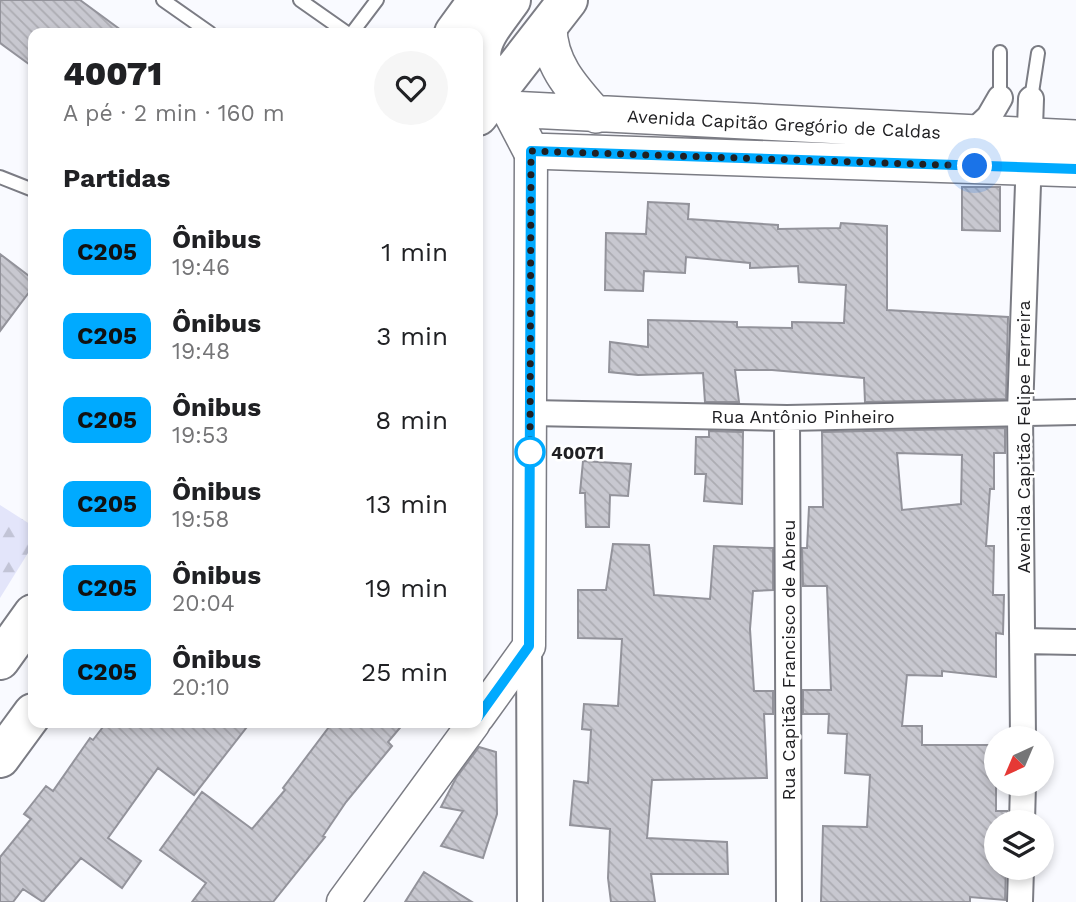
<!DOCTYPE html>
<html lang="pt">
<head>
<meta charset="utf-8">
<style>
  :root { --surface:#fff; --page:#f6f6f6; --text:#202124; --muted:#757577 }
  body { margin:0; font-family:"Work Sans",sans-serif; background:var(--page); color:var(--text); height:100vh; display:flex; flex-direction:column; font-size:26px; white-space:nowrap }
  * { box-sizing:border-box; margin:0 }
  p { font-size:23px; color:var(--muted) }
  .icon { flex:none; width:38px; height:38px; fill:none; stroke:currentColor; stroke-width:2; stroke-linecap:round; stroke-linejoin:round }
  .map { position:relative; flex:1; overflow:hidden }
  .details { position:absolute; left:28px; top:28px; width:455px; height:700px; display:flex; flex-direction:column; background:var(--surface); border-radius:14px; box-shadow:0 4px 10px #0003 }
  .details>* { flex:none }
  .badge { padding:0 14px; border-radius:10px; font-size:24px; line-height:46px }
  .needle { width:46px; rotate:224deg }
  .controls { position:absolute; left:984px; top:726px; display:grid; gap:14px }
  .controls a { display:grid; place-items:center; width:70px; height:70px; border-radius:50%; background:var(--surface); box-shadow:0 4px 10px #0003; font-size:35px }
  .you { position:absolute; width:35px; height:35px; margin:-18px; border:5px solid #fff; border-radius:50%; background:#1a73e8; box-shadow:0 0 0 10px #1a73e833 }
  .map>.badge { position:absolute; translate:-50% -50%; box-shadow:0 0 0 4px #fff }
  h2 { padding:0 35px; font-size:26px; line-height:63px }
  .round { display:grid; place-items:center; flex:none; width:74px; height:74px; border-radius:37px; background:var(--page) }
  .headline { display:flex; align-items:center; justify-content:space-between; height:119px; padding:0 35px }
  h1 { font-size:33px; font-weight:800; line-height:52px }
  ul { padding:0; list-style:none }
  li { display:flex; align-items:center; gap:21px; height:84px; padding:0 35px }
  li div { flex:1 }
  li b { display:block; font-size:26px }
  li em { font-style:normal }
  li .badge { min-width:77px; font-weight:700; text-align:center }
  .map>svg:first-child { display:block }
  .forest { fill:url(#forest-firs) }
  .building { fill:url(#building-back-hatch); stroke:#93939b; stroke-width:2; fill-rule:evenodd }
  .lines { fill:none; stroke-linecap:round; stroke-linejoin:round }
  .service-casing { stroke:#7b7c84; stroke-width:16 }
  .minor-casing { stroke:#7b7c84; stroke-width:28 }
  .tertiary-casing { stroke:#7b7c84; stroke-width:35 }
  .secondary-casing { stroke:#7b7c84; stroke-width:38 }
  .primary-casing { stroke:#7b7c84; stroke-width:42 }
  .service { stroke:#fff; stroke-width:12 }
  .minor { stroke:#fff; stroke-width:24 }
  .tertiary { stroke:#fff; stroke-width:32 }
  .secondary { stroke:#fff; stroke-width:35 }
  .primary { stroke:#fff; stroke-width:38 }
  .line-casing { stroke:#fff; stroke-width:16 }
  .line { stroke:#0af; stroke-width:10 }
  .walk { stroke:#202023; stroke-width:7; stroke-dasharray:0 12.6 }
  .stop-dot { fill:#fff; stroke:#0af; stroke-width:3.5 }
  .labels { text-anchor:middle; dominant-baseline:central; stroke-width:5; stroke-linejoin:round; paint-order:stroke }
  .street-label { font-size:18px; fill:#202023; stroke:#fff }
  .stop-label { font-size:18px; font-weight:bold; fill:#202023; stroke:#fff; text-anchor:start }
</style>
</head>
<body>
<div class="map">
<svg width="1076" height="902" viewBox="0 0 1076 902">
  <defs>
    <pattern id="forest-firs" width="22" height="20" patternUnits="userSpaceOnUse" patternTransform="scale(1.75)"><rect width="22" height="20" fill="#e3e5fa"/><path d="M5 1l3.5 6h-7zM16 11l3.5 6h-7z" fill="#c2c4d6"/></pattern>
    <pattern id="building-back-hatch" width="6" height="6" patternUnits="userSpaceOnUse" patternTransform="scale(1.75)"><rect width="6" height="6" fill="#c8c8d0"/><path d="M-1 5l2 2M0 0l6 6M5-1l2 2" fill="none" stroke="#acacb2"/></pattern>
  </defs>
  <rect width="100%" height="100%" fill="#f9faff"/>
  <!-- forest -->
  <path class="forest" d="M0 505 33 526V545L0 598Z"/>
  <!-- building -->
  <path class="building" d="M0 0H80L125 33H33V67L0 43Z
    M962 187H1000V231L962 230Z
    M648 202 689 204 688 219 778 225V229L840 228 841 223 887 226V310L1008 317 1006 399 865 402 864 378 772 370H735L739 402H705L703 373 638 375 609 372 610 342 648 347V320L737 322V327L792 328V322L844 323 846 285 799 282 798 266 750 268V263L686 257 685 273 644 271 643 291 605 290 606 233 646 234Z
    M0 254 33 279V287L0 331Z
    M1005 428V453H994V489H990L986 546H994L993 595H1004L1003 634 996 633V677L942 671V676L907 675 902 726H922V745H996V811H1007V822H996V868H1006L1005 900 970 897V902H821L823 826 867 827 870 775 845 773 847 734 828 733 829 714H803V690H831L827 586H803L802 548H807L809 507H823L822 432ZM897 453 962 455 961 504 902 510Z
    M709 431 743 432 742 504 704 501 706 474H695L696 437H709Z
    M583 461 631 464 628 496 610 495 609 527H586L585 493H580Z
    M613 544 649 545 654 595 710 599 714 546 773 548V590L753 591 750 629 754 691H773V714H764L767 778 652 780 647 838 727 842 728 874H651L655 902H611L608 878 610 829 570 825 574 781 588 783 591 730 582 729 584 704 618 706 622 639 578 638V590H606Z
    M106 723H250L194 795 158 768 108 838 141 861 122 888 81 858 43 902 23 889 13 902H0V857L31 819 24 814 46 786 53 791 90 738 93 740Z
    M332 723H404L388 742 392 746 346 802 323 836 325 837 273 902H192L206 883 160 850 202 792 252 829 285 790 283 788Z
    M479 747 496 752 497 814 483 858 441 846 463 811 441 807 456 778Z
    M424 872 472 902H405Z"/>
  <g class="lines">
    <defs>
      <path id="service" d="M163 0 210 33
        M300 0 347 33
        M352 33 377 0
        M1000 98V52
        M1031 99 1038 53
        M0 177 33 190"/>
      <path id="minor" d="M973 132 989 117 1000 98
        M530 413 787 418 1076 412
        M787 418 789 902
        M1023 641 1076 642
        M529 646 530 902
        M1023 738 1020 412 1031 99
        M1022 822 1023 784
        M1020 902 1021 868"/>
      <path id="tertiary" d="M478 717 529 646 531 151
        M343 902 474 723"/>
      <path id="secondary" d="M549 27C549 64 573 89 596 115
        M496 93 509 109 531 151 1076 169
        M509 109 1076 138"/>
      <path id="primary" d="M454 33 478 0
        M496 93C467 51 485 36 511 0
        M478 116 568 0
        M0 660 33 614
        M0 758 33 713"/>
    </defs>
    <!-- service casing -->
    <use href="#service" class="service-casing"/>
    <!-- minor casing -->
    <use href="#minor" class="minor-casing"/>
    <!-- tertiary casing -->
    <use href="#tertiary" class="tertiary-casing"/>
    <!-- secondary casing -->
    <use href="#secondary" class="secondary-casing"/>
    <!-- primary casing -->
    <use href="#primary" class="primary-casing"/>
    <!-- service -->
    <use href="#service" class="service"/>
    <!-- minor -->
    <use href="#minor" class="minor"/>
    <!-- tertiary -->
    <use href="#tertiary" class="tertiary"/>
    <!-- secondary -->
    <use href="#secondary" class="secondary"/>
    <!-- primary -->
    <use href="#primary" class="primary"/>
  </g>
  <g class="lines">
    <defs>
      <path id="line" d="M478 717 529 646 531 151 1076 169"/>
    </defs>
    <!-- line casing -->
    <use href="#line" class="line-casing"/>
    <!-- line -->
    <use href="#line" class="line"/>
    <!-- walk -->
    <path class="walk" d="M530 452 531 151 975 166"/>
  </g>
  <!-- markers -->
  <circle class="stop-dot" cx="530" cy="452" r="14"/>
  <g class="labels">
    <!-- street labels -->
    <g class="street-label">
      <text transform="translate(784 124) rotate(3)">Avenida Capitão Gregório de Caldas</text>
      <text x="803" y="416">Rua Antônio Pinheiro</text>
      <text transform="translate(1023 437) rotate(-90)">Avenida Capitão Felipe Ferreira</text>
      <text transform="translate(788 660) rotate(-90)">Rua Capitão Francisco de Abreu</text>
    </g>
    <!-- stop labels -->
    <g class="stop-label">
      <text x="551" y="452">40071</text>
    </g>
  </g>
</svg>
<div class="controls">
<a><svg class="needle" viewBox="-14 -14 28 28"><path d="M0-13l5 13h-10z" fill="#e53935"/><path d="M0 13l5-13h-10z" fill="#757577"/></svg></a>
<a><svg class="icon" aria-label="layers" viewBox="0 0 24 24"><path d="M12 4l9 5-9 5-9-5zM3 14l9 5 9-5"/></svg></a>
</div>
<div class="you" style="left:975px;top:166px"></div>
<section class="details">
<div class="headline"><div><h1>40071</h1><p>A pé · 2 min · 160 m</p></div><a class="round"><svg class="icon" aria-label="heart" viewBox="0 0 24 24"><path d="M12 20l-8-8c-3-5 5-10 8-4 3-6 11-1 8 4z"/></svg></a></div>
<h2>Partidas</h2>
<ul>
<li><span class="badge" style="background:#0af;color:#111">C205</span><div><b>Ônibus</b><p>19:46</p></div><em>1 min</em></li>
<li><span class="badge" style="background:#0af;color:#111">C205</span><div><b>Ônibus</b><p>19:48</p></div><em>3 min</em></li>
<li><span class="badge" style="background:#0af;color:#111">C205</span><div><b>Ônibus</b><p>19:53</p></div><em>8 min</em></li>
<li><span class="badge" style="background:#0af;color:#111">C205</span><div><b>Ônibus</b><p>19:58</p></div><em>13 min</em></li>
<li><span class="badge" style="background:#0af;color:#111">C205</span><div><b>Ônibus</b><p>20:04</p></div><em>19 min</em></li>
<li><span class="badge" style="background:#0af;color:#111">C205</span><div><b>Ônibus</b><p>20:10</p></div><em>25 min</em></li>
</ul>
</section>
</div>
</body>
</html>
